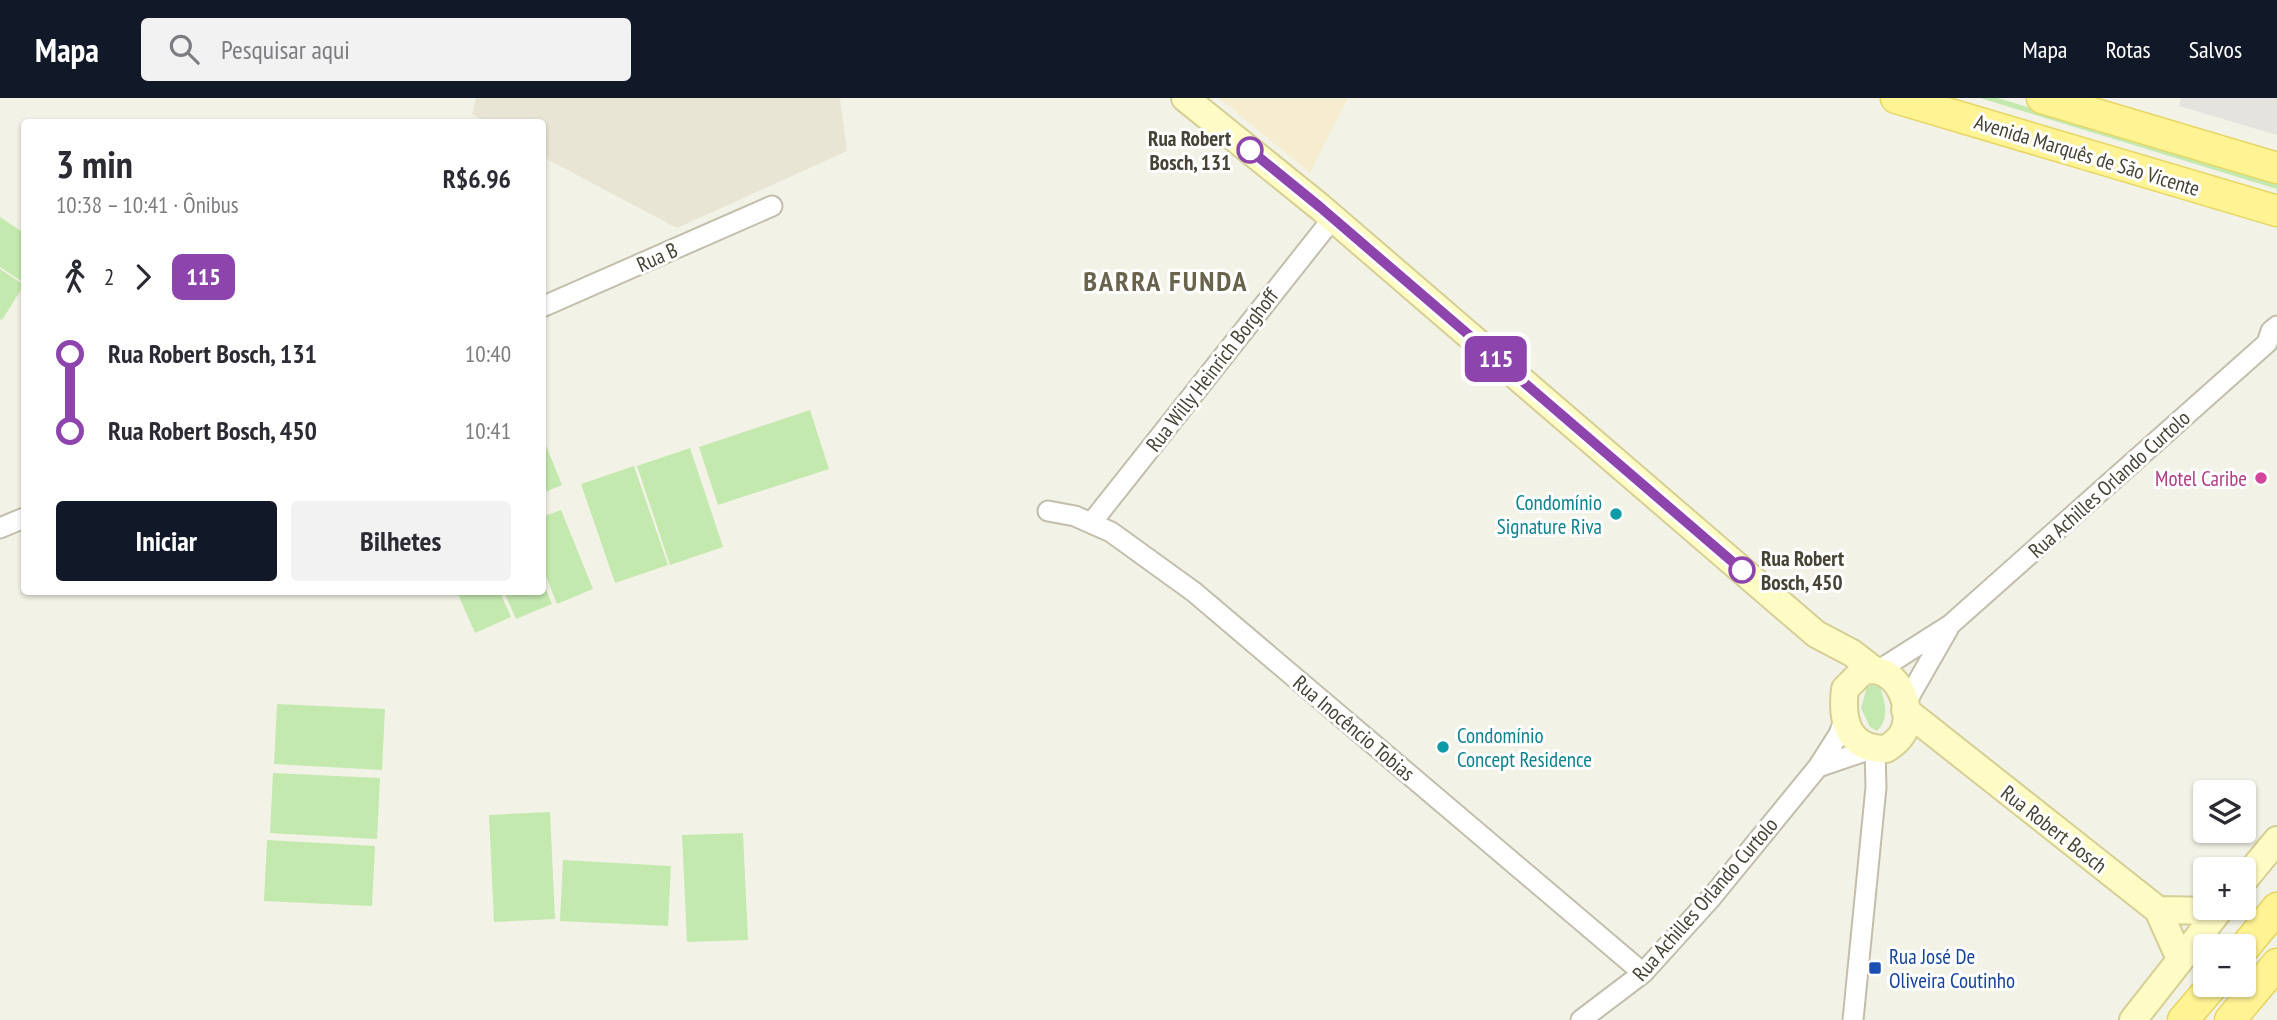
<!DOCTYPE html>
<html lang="pt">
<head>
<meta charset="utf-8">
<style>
  :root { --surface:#fff; --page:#f2f2f3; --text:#2b2b33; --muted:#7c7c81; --accent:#111827 }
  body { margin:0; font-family:"PT Sans Narrow",sans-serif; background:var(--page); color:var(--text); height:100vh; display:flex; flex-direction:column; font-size:26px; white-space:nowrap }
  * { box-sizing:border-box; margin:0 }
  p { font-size:23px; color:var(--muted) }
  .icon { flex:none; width:38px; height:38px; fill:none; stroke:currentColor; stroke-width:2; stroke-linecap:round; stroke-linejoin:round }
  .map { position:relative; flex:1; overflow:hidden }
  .panel { position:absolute; left:21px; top:21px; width:525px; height:476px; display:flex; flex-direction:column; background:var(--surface); border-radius:7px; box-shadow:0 2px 5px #0004 }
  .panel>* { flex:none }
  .badge { padding:0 14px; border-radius:10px; font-size:24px; line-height:46px }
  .tools { position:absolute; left:2193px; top:682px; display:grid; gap:14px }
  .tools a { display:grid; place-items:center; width:63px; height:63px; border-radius:7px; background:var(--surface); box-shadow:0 2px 5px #0004; font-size:35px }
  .map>.badge { position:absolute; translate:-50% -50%; box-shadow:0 0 0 4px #fff }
  .legs { display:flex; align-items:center; gap:10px; height:77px; padding:0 35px; font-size:23px }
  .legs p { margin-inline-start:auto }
  .overview { display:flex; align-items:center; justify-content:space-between; height:119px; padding:0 35px }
  h1 { font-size:38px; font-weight:700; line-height:52px }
  .button { display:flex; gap:14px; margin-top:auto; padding:14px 35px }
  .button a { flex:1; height:80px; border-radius:7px; background:var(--accent); color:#fff; font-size:28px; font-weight:700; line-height:80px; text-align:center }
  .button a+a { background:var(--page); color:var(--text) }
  ul { padding:0 35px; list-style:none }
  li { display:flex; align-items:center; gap:24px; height:77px; font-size:26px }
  li i { display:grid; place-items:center; width:10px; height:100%; margin:0 9px; background:currentColor }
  li i::after { content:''; width:18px; height:18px; margin:-9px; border:5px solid; border-radius:50%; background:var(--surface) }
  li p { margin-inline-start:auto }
  li:first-child i { background:linear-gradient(#0000 50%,currentColor 0) }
  li:last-child i { background:linear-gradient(currentColor 50%,#0000 0) }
  header { display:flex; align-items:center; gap:42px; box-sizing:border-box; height:98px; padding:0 35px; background:var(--accent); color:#fff }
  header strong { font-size:33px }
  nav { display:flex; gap:38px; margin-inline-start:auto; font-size:24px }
  .search { width:490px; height:63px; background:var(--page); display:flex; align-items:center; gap:18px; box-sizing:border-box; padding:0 24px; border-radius:7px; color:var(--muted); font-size:26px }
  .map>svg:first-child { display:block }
  .residential { fill:#e8e5d4 }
  .commercial { fill:#f6edd1 }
  .green { fill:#c4e9ae }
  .parking { fill:#e4e3de }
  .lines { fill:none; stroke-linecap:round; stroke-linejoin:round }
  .street-casing { stroke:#c2beab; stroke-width:23 }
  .secondary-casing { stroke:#d5cf95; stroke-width:30 }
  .primary-casing { stroke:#e6d561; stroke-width:33 }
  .street { stroke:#fff; stroke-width:19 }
  .secondary { stroke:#fffbc4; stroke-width:26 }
  .primary { stroke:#fff393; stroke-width:30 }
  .line-1-casing { stroke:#fff; stroke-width:16 }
  .line-1 { stroke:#8e44ad; stroke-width:10 }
  .stop-1-dot { fill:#fff; stroke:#8e44ad; stroke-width:3.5 }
  .hotel-dot { fill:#d1479c; stroke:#fff; stroke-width:2.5 }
  .culture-dot { fill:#0f9aa8; stroke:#fff; stroke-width:2.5 }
  .transit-dot { fill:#1a4fb4; stroke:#fff; stroke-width:2.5 }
  .labels { text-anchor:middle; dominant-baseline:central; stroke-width:6; stroke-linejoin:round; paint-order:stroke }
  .stop-label { font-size:21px; font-weight:bold; fill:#464335; stroke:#fff; text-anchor:end }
  .street-label { font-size:21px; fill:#464335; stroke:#fff }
  .hotel-label { font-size:21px; fill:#b23c85; stroke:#fff; text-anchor:end }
  .culture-label { font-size:21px; fill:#0d838f; stroke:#fff; text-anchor:end }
  .transit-label { font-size:21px; fill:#164399; stroke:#fff; text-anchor:start }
  .district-label { font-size:28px; font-weight:bold; letter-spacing:2px; fill:#69634c; stroke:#fff }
</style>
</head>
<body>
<header>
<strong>Mapa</strong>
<div class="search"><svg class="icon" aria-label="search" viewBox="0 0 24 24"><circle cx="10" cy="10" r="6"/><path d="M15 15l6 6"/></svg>Pesquisar aqui</div>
<nav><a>Mapa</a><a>Rotas</a><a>Salvos</a></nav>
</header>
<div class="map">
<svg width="2277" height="922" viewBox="0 0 2277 922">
  <rect width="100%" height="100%" fill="#f3f2e6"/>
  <!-- residential -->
  <path class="residential" d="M476 0H840L847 53 677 130 543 59 542 24H486L472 16Z"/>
  <!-- commercial -->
  <path class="commercial" d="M1219 0H1348L1310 75Z"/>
  <!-- green -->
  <path class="green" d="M1980 0H1998L2277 85V91Z
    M0 119 24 135V185L0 169Z
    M0 171 24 187 2 222 0 221Z
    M810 312 829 371 718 407 699 349Z
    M543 340 562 387 543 395H542Z
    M690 350 723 449 670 467 637 368Z
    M634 368 668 467 615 485 581 386Z
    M561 412 593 491 557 506 543 471 542 419Z
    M543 484 552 506 516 521 504 494H542Z
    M457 494H500L511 519 475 535Z
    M1872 587 1880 589C1885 604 1890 620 1877 633L1870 629 1861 610 1867 589Z
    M277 606 385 611 382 672 274 666Z
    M273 675 380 680 377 741 270 735Z
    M550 714 555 821 494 824 489 717Z
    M743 735 748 842 687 844 682 737Z
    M267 742 375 748 372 808 264 803Z
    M563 762 671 768 668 828 560 823Z"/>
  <!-- parking -->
  <path class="parking" d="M2181 0H2277V37L2179 8Z"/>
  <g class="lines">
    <defs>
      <path id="street" d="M542 209 772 108
        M1048 413 1075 418 1111 434 1194 494 1643 875
        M1092 424 1333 120
        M0 430 24 420
        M1879 572 1950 527 2267 245 2271 233 2277 228
        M1905 606 1948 531
        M1818 669 1871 651
        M1581 922 1643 875 1711 800 1818 669 1839 636 1844 623
        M1853 922 1876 689 1875 651"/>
      <path id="secondary" d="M1185 0 1320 109 1816 536 1852 555 1874 572
        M1874 572C1900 576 1911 607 1905 630 1902 640 1894 646 1886 651 1848 651 1841 623 1845 591L1863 573Z
        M1905 612 2158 812 2180 861
        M2244 782 2277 742
        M2158 812 2218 813
        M2133 922 2221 810"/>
      <path id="primary" d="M1896 0 2277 113
        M2042 0 2277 70
        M2244 850 2277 810
        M2183 922 2213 887
        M2230 922 2277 866"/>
    </defs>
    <!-- street casing -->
    <use href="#street" class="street-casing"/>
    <!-- secondary casing -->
    <use href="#secondary" class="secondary-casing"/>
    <!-- primary casing -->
    <use href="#primary" class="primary-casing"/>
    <!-- street -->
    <use href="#street" class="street"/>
    <!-- secondary -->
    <use href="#secondary" class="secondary"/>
    <!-- primary -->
    <use href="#primary" class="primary"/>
  </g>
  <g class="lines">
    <defs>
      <path id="line-1" d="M1250 52 1320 109 1742 472"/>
    </defs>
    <!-- line-1 casing -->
    <use href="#line-1" class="line-1-casing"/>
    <!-- line-1 -->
    <use href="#line-1" class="line-1"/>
  </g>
  <!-- markers -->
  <g class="stop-1-dot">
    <circle cx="1250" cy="52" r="12"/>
    <circle cx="1742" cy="472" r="12"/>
  </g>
  <circle class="hotel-dot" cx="2261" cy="380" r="7"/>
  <g class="culture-dot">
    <circle cx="1616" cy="416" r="7"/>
    <circle cx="1443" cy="649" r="7"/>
  </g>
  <rect class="transit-dot" x="1868" y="863" width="14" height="14" rx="3.5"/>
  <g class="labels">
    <!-- stop labels -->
    <g class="stop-label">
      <text x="1231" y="40">Rua Robert<tspan x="1231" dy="24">Bosch, 131</tspan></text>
      <text x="1761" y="460" text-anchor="start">Rua Robert<tspan x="1761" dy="24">Bosch, 450</tspan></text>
    </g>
    <!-- street labels -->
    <g class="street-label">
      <text transform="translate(2087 57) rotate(17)">Avenida Marquês de São Vicente</text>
      <text transform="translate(657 159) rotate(-24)">Rua B</text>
      <text transform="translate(1212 272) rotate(-52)">Rua Willy Heinrich Borghoff</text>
      <text transform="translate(2109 386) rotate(-42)">Rua Achilles Orlando Curtolo</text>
      <text transform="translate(1354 630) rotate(40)">Rua Inocêncio Tobias</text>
      <text transform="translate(2054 731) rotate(38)">Rua Robert Bosch</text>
      <text transform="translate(1705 801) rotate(-49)">Rua Achilles Orlando Curtolo</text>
    </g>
    <!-- hotel labels -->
    <g class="hotel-label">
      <text x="2247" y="380">Motel Caribe</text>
    </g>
    <!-- culture labels -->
    <g class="culture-label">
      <text x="1602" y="404">Condomínio<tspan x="1602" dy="24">Signature Riva</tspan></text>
      <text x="1457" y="637" text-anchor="start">Condomínio<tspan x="1457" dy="24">Concept Residence</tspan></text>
    </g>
    <!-- transit labels -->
    <g class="transit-label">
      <text x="1889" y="858">Rua José De<tspan x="1889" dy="24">Oliveira Coutinho</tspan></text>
    </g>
    <!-- district labels -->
    <g class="district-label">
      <text x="1166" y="182">BARRA FUNDA</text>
    </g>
  </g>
</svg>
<div class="tools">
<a><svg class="icon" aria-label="layers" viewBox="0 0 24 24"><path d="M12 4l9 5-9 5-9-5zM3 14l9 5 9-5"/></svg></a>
<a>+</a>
<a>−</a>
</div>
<b class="badge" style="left:1496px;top:261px;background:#8e44ad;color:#fff">115</b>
<section class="panel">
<div class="overview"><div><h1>3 min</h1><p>10:38 – 10:41 · Ônibus</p></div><b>R$6.96</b></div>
<div class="legs"><svg class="icon" aria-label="walk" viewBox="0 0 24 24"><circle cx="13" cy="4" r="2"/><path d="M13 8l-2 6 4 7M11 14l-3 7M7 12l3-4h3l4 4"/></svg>2<svg class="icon" aria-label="forward" viewBox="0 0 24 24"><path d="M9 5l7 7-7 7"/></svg><b class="badge" style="background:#8e44ad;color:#fff">115</b></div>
<ul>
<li><i style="color:#8e44ad"></i><b>Rua Robert Bosch, 131</b><p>10:40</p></li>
<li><i style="color:#8e44ad"></i><b>Rua Robert Bosch, 450</b><p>10:41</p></li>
</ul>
<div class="button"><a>Iniciar</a><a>Bilhetes</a></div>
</section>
</div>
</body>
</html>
